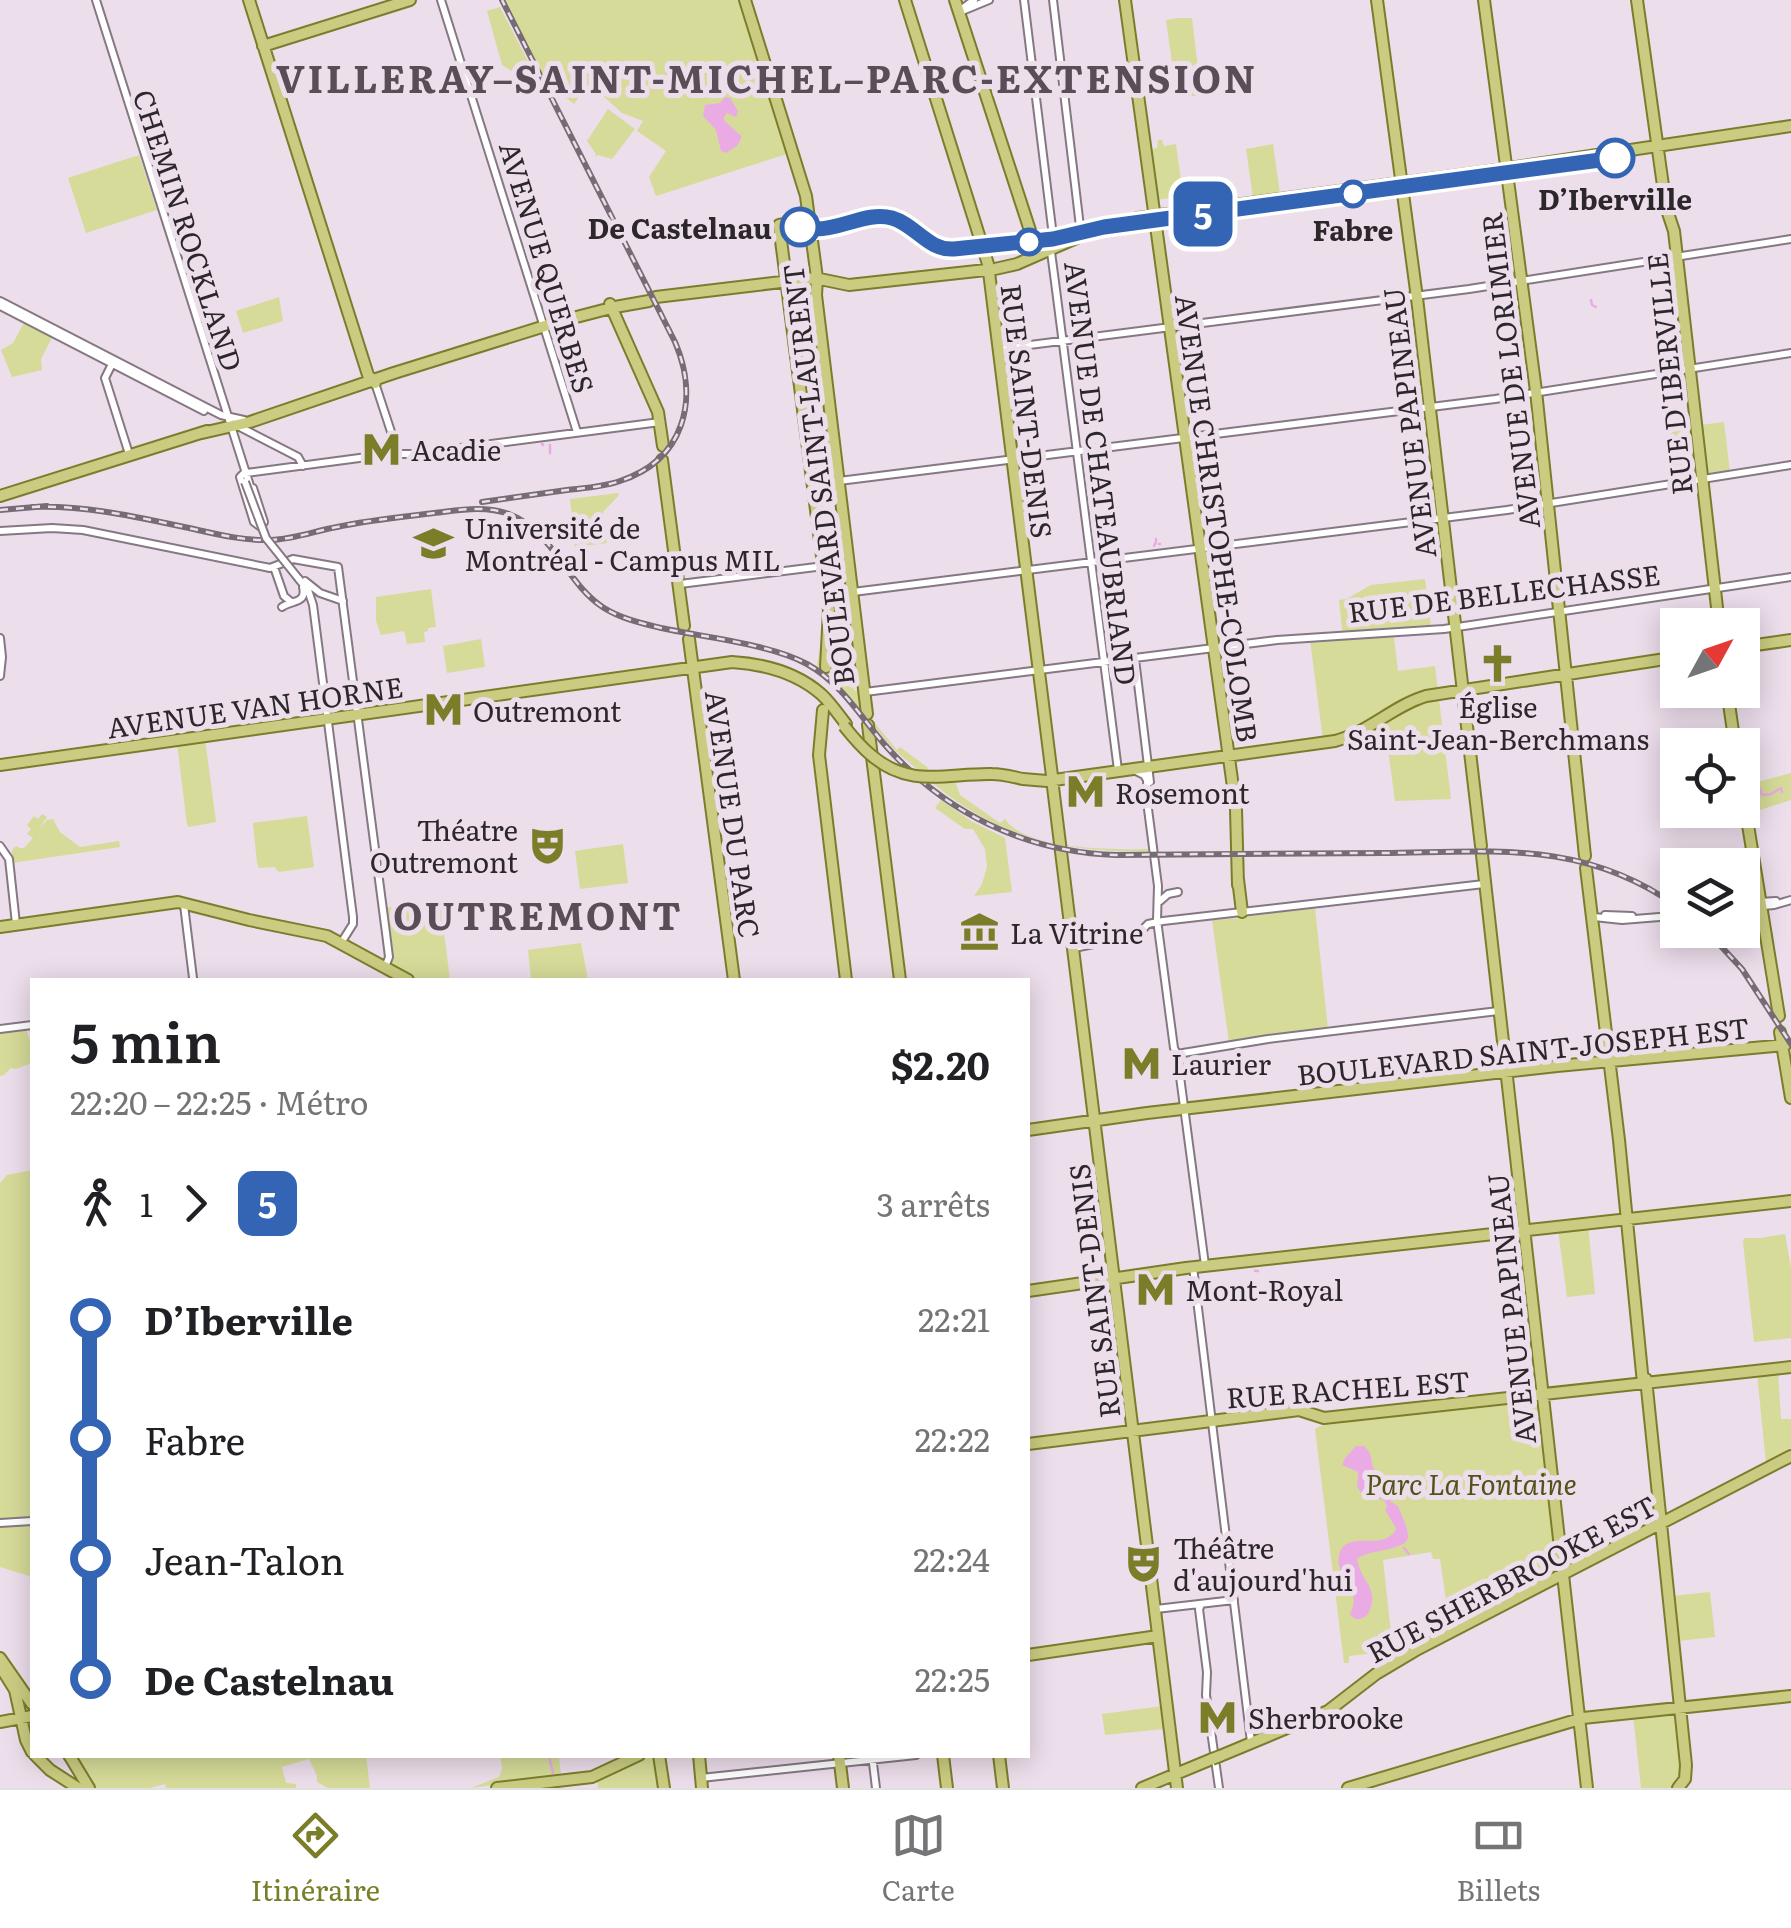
<!DOCTYPE html>
<html lang="fr">
<head>
<meta charset="utf-8">
<style>
  :root { --surface:#fff; --page:#f2f2f2; --text:#202124; --muted:#757577; --line:#e0e0e0; --accent:#7a7e28 }
  body { margin:0; font-family:Literata,serif; background:var(--page); color:var(--text); height:100vh; display:flex; flex-direction:column; font-size:38px; white-space:nowrap }
  * { box-sizing:border-box; margin:0 }
  p { font-size:32px; color:var(--muted) }
  .icon { flex:none; width:55px; height:55px; fill:none; stroke:currentColor; stroke-width:2; stroke-linecap:round; stroke-linejoin:round }
  .map { position:relative; flex:1; overflow:hidden }
  .panel { position:absolute; left:30px; top:978px; width:1000px; height:780px; display:flex; flex-direction:column; background:var(--surface); border-radius:0px; box-shadow:0 5px 25px #0003 }
  .panel>* { flex:none }
  .badge { padding:0 20px; border-radius:15px; font-size:35px; line-height:65px }
  .needle { width:65px; rotate:50deg }
  .fabs { position:absolute; left:1660px; top:608px; display:grid; gap:20px }
  .fabs a { display:grid; place-items:center; width:100px; height:100px; border-radius:0px; background:var(--surface); box-shadow:0 5px 25px #0003; font-size:50px }
  .map>.badge { position:absolute; translate:-50% -50%; box-shadow:0 0 0 5px #fff }
  .legs { display:flex; align-items:center; gap:15px; height:110px; padding:0 40px; font-size:32px }
  .legs p { margin-inline-start:auto }
  .overview { display:flex; align-items:center; justify-content:space-between; height:170px; padding:0 40px }
  h1 { font-size:55px; font-weight:600; line-height:75px }
  ul { padding:0 40px; list-style:none }
  li { display:flex; align-items:center; gap:35px; height:120px; font-size:38px }
  li i { display:grid; place-items:center; width:15px; height:100%; margin:0 12px; background:currentColor }
  li i::after { content:''; width:25px; height:25px; margin:-12px; border:8px solid; border-radius:50%; background:var(--surface) }
  li p { margin-inline-start:auto }
  li:first-child i { background:linear-gradient(#0000 50%,currentColor 0) }
  li:last-child i { background:linear-gradient(currentColor 50%,#0000 0) }
  .menu { display:flex; justify-content:space-around; align-items:center; height:140px; border-top:2px solid var(--line); background:var(--surface); font-size:28px; color:var(--muted) }
  .menu a { display:grid; justify-items:center; gap:5px }
  .menu .active { color:var(--accent) }
  .map>svg:first-child { display:block }
  .green { fill:#d6db99 }
  .water { fill:#eaabe4 }
  .lines { fill:none; stroke-linecap:round; stroke-linejoin:round }
  .stream { stroke:#eaabe4; stroke-width:2.5 }
  .minor-tunnel { stroke:#c6b9c5; stroke-width:6; stroke-dasharray:6 3; stroke-linecap:butt }
  .minor-casing { stroke:#857883; stroke-width:10 }
  .major-casing { stroke:#7c7d2c; stroke-width:14 }
  .minor { stroke:#fff; stroke-width:6 }
  .major { stroke:#cacd81; stroke-width:10 }
  .rail-casing { stroke:#756c74; stroke-width:6 }
  .rail { stroke:#ecdeeb; stroke-width:2.5; stroke-dasharray:8; stroke-linecap:butt }
  .minor-bridge-casing { stroke:#857883; stroke-width:10; stroke-linecap:butt }
  .major-bridge-casing { stroke:#7c7d2c; stroke-width:14; stroke-linecap:butt }
  .minor-bridge { stroke:#fff; stroke-width:6 }
  .major-bridge { stroke:#cacd81; stroke-width:10 }
  .line-1-casing { stroke:#fff; stroke-width:22 }
  .line-1 { stroke:#3465b4; stroke-width:15 }
  .stop-1-dot { fill:#fff; stroke:#3465b4; stroke-width:5 }
  .labels { text-anchor:middle; dominant-baseline:central; stroke-width:10; stroke-linejoin:round; paint-order:stroke }
  .stop-label { font-size:28px; font-weight:bold; fill:#2c272b; stroke:#ecdeeb }
  .street-label { font-size:28px; fill:#2c272b; stroke:#ecdeeb }
  .poi-label { font-size:28px; fill:#2c272b; stroke:#ecdeeb; text-anchor:start }
  .park-label { font-size:28px; font-style:italic; fill:#515318; stroke:#ecdeeb }
  .district-label { font-size:38px; font-weight:bold; letter-spacing:2.5px; fill:#594d57; stroke:#ecdeeb }
</style>
</head>
<body>
<div class="map">
<svg width="1791" height="1788" viewBox="0 0 1791 1788">
  <rect width="100%" height="100%" fill="#ecdeeb"/>
  <!-- green -->
  <path class="green" d="M504 0H738L787 154 656 196 649 177 666 151 637 131 643 121 622 113 603 96 586 87 574 104 558 92 553 98Z
    M500 7 531 67 529 68 536 88 530 89 528 81 502 65 487 11Z
    M1178 18H1192L1201 95 1177 98 1166 20Z
    M608 109 635 129 612 159 598 155 595 157 596 154 587 141Z
    M1158 140H1162L1164 146 1176 144 1183 196 1156 200 1149 145 1151 149 1157 148Z
    M1273 144 1280 194 1253 198 1246 149Z
    M139 155 157 210 86 233 68 178Z
    M279 297 283 321 243 333 236 311Z
    M26 319 54 334 41 359 42 370 12 377 1 350 13 343Z
    M1724 422 1730 472 1674 479 1669 429Z
    M618 493 619 495 603 512 607 543 575 547 570 499Z
    M1425 579 1431 626 1393 629 1398 671 1435 666 1451 799 1395 801 1386 735C1364 737 1344 735 1323 740L1310 640 1343 638 1339 600 1346 599 1371 585Z
    M431 589 436 627 428 628V631L424 632 425 642 407 644 404 631 381 635 376 621V597Z
    M822 626H826L830 654H834L838 670 847 674V679L855 691 861 690 864 710 897 750 900 747 927 767 929 772 940 781H955L960 795 1000 823 1005 819C1025 850 1115 850 1150 849V852C1055 852 989 836 918 770 908 761 898 754 889 744 865 717 846 688 817 665L823 631Z
    M481 639 485 667 447 673 443 646Z
    M205 739 216 822 189 827 187 825 177 743Z
    M1791 773V800L1751 813 1746 785Z
    M941 800 971 821 1005 838 1012 892 974 896 982 884 987 867 985 849 973 829H965L935 808Z
    M42 814 47 817 38 830 47 820 53 819 60 832 80 847 119 841 120 847 12 863V850L16 846 20 848H24L33 838 27 834 31 829 27 825 34 816 38 819Z
    M307 816 314 867 279 872 274 867 259 868 257 863 253 823Z
    M623 844 628 883 580 889 575 851Z
    M440 900 450 980H414L390 967 385 908Z
    M1315 908 1328 1029 1229 1043 1212 920 1245 918 1253 915Z
    M581 943 588 980H531L528 950Z
    M26 1029 32 1047V1063L16 1069 11 1068 4 1075 0 1076V1032Z
    M32 1170V1577L0 1567V1183L7 1175Z
    M1588 1225 1595 1294 1567 1297 1558 1230Z
    M1785 1234 1791 1268V1338L1754 1342 1743 1242 1744 1238H1761Z
    M1778 1372 1781 1419H1791V1450L1766 1463 1757 1374Z
    M1538 1399 1558 1571 1450 1627 1440 1559H1433L1431 1552 1383 1560 1393 1651 1349 1656V1663H1344L1315 1429C1326 1421 1342 1427 1353 1419Z
    M1710 1592 1715 1637 1678 1641 1673 1596Z
    M1162 1706 1164 1729 1105 1735 1102 1714Z
    M1676 1711 1683 1771 1675 1788H1641L1633 1715Z
    M72 1755H366L370 1788H328L317 1782V1776L309 1759 282 1767 286 1783 296 1784V1788H166L165 1784 150 1788H93Z
    M500 1755H559L561 1776 471 1788 499 1777 502 1769Z
    M645 1755H654L661 1788H598L597 1779Z"/>
  <!-- water -->
  <path class="water" d="M725 97 730 98 738 111 736 117 727 113 724 117V120L742 137 737 146 726 153 721 151 716 130 703 116 705 105 720 103Z
    M1356 1446H1364C1375 1457 1369 1460 1375 1471 1381 1482 1382 1471 1386 1485 1390 1498 1384 1498 1398 1506 1401 1514 1409 1529 1408 1538 1405 1551 1369 1549 1357 1559 1361 1583 1381 1587 1368 1614 1362 1620 1355 1622 1350 1614 1364 1586 1334 1579 1339 1555 1344 1535 1367 1543 1381 1540 1387 1539 1389 1536 1394 1533L1396 1528 1385 1510 1387 1506 1384 1500 1364 1496 1357 1487 1358 1472 1342 1465 1345 1458Z"/>
  <g class="lines">
    <!-- stream -->
    <path class="stream" d="M1591 300 1592 305 1596 307
      M542 444 543 445
      M550 445V453
      M1156 539V540
      M1159 544H1160
      M1154 546 1156 542
      M1750 787 1760 789 1762 795 1771 794 1781 788 1782 792
      M1255 1271H1258
      M1404 1548 1409 1554
      M549 1756 553 1773"/>
    <!-- minor-tunnel -->
    <path class="minor-tunnel" d="M1669 912 1678 911"/>
    <defs>
      <path id="minor" d="M96 0 251 489
        M441 0 577 432
        M1024 0 1052 228 1051 252 1055 282 1118 770
        M1053 0 1081 235
        M959 11 974 0
        M960 12 989 0
        M0 301 221 415 244 420
        M0 306 204 411
        M999 349 1469 289 1791 239
        M112 364 105 378 130 457
        M375 383 398 453
        M238 426 298 457 303 466
        M394 454H414L660 422
        M246 473 397 453
        M243 474 240 477 254 522 261 527 264 522 253 488
        M839 481 1495 399 1791 353
        M0 531 52 528 83 530 270 568 293 559 338 567 386 933 389 957 385 967
        M274 567 284 596 290 601
        M298 578 308 590 313 605 353 917V924L341 943
        M305 581 320 593 343 601
        M680 584 848 563
        M853 592 1507 510 1791 465
        M282 607C291 600 307 604 303 587
        M0 638 2 657 0 676
        M1135 659 1150 782
        M865 692 1277 640 1444 629 1791 577
        M1134 770 1144 775 1147 780 1148 809 1158 886 1157 920 1174 1048 1177 1054
        M0 846 9 859 16 924
        M1160 901 1168 894 1178 892
        M1742 903 1776 901
        M184 905 193 978
        M1742 908 1774 905 1791 900
        M1605 915 1632 916
        M1594 917 1622 920 1672 916
        M1074 948 1137 935 1148 924 1163 921 1484 884
        M0 1029 32 1025
        M1177 1054 1268 1039 1498 1011
        M1177 1054 1205 1265
        M1193 1267 1251 1742
        M0 1523 32 1521
        M1201 1605 1199 1609 1207 1672 1206 1695 1219 1788
        M1156 1609 1234 1600
        M872 1755 876 1788
        M701 1778 916 1755"/>
      <path id="major" d="M249 0 368 375 375 383
        M745 0 806 196 817 278 816 295 867 714
        M905 0 988 264 1053 784
        M955 0 1037 252
        M1125 0 1236 809 1238 885
        M1377 0 1417 298 1481 846
        M1484 0 1536 391 1585 856
        M1637 0 1666 207 1674 231 1719 625
        M263 46 410 0
        M804 212 803 221 779 225 829 610 826 667
        M656 297 815 278 849 285 995 269 1017 264 1081 236 1138 218 1483 172 1791 126
        M610 304 658 412 663 446
        M202 433 250 422 394 373 561 321 615 307 649 301
        M662 460 684 626
        M0 496 207 431
        M689 639 734 980
        M1742 647 1791 640
        M1727 690 1735 745
        M823 710 819 755 846 980
        M868 725 900 980
        M0 765 732 662C763 664 797 673 821 694 830 702 838 714 846 724
        M1023 779 1047 781 1335 741C1369 732 1393 706 1426 696L1678 657
        M1052 779 1177 1788
        M1742 788 1779 1016
        M1482 855 1587 1788
        M1586 868 1619 1140 1643 1383
        M1238 879 1242 912
        M0 927 178 902 249 920 327 936 408 980
        M1780 1032 1791 1098
        M1028 1130 1147 1113 1557 1066 1785 1045
        M1028 1291 1186 1268 1791 1201
        M1646 1379 1686 1765 1685 1779 1678 1788
        M1028 1444 1299 1410 1324 1418 1791 1367
        M1028 1655 1158 1636
        M0 1658 32 1704
        M0 1666 15 1690 26 1740 32 1752
        M0 1722 32 1716
        M35 1755 50 1770 78 1788
        M69 1755 89 1788
        M659 1755 664 1788
        M699 1755 702 1788
        M839 1755 843 1788
        M943 1755 947 1788
        M999 1755 1003 1788
        M1220 1756 1328 1711 1376 1674 1418 1649 1791 1456
        M497 1788 592 1777 639 1755
        M1142 1788 1212 1759
        M1348 1788 1583 1718 1791 1696"/>
    </defs>
    <!-- minor casing -->
    <use href="#minor" class="minor-casing"/>
    <!-- major casing -->
    <use href="#major" class="major-casing"/>
    <!-- minor -->
    <use href="#minor" class="minor"/>
    <!-- major -->
    <use href="#major" class="major"/>
    <defs>
      <path id="rail" d="M482 502C510 498 538 494 567 490 584 488 603 487 620 481 684 460 700 400 675 342L502 0
        M32 507C86 505 137 517 189 528 216 534 243 541 271 540 294 539 315 531 337 527 369 520 402 517 434 513 460 510 484 505 509 514 554 531 565 583 604 608 622 619 641 623 661 628 703 637 770 644 807 664 841 683 860 716 885 745 945 813 1025 852 1116 855 1205 854 1294 853 1383 853 1492 852 1583 839 1678 907
        M0 510 47 506
        M1706 930 1742 969 1791 1044"/>
    </defs>
    <!-- rail casing -->
    <use href="#rail" class="rail-casing"/>
    <!-- rail -->
    <use href="#rail" class="rail"/>
    <defs>
      <path id="minor-bridge" d="M245 482 266 538 298 578"/>
      <path id="major-bridge" d="M844 726C852 736 861 747 871 755 910 789 947 773 992 774 1003 774 1013 777 1023 779
        M1212 1759 1220 1756"/>
    </defs>
    <!-- minor-bridge casing -->
    <use href="#minor-bridge" class="minor-bridge-casing"/>
    <!-- major-bridge casing -->
    <use href="#major-bridge" class="major-bridge-casing"/>
    <!-- minor-bridge -->
    <use href="#minor-bridge" class="minor-bridge"/>
    <!-- major-bridge -->
    <use href="#major-bridge" class="major-bridge"/>
  </g>
  <g class="lines">
    <defs>
      <path id="line-1" d="M800 227C805 228 810 229 815 229 841 230 867 211 892 218 916 225 928 251 954 249L1053 239 1104 227 1615 158"/>
    </defs>
    <!-- line-1 casing -->
    <use href="#line-1" class="line-1-casing"/>
    <!-- line-1 -->
    <use href="#line-1" class="line-1"/>
  </g>
  <!-- icons -->
  <defs>
    <symbol id="metro-bare" viewBox="-9 -9 18 18"><path d="M-5.5 5V-5H-3L0 0L3-5H5.5V5H3V-.5L0 4L-3-.5V5Z" fill="#7a7e28" stroke="#ecdeeb" stroke-width="2.5" paint-order="stroke"/></symbol>
    <symbol id="university-bare" viewBox="-9 -9 18 18"><path d="M0-5L7-2L0 1L-7-2ZM-4 1L0 2.5L4 1V4Q0 6-4 4Z" fill="#7a7e28" stroke="#ecdeeb" stroke-width="2.5" paint-order="stroke"/></symbol>
    <symbol id="church-bare" viewBox="-9 -9 18 18"><path d="M-1.2-6h2.4v3.5h3.3v2.4h-3.3V6h-2.4V-.1h-3.3v-2.4h3.3Z" fill="#7a7e28" stroke="#ecdeeb" stroke-width="2.5" paint-order="stroke"/></symbol>
    <symbol id="theatre-bare" viewBox="-9 -9 18 18"><path d="M-5-5.5Q0-4 5-5.5V0Q5 5 0 6Q-5 5-5 0ZM-3.3-2.5H-1v1.5H-3.3ZM1-2.5H3.3v1.5H1ZM-2.8 1Q0 5.5 2.8 1Z" fill="#7a7e28" stroke="#ecdeeb" stroke-width="2.5" paint-order="stroke"/></symbol>
    <symbol id="museum-bare" viewBox="-9 -9 18 18"><path d="M0-6L6-3V-2H-6V-3ZM-5-1h2V3h-2ZM-1-1h2V3h-2ZM3-1h2V3H3ZM-6 4H6V6H-6Z" fill="#7a7e28" stroke="#ecdeeb" stroke-width="2.5" paint-order="stroke"/></symbol>
  </defs>
  <g fill-rule="evenodd">
    <use href="#metro-bare" x="354" y="422" width="55" height="55"/>
    <use href="#university-bare" x="406" y="516" width="55" height="55"/>
    <use href="#church-bare" x="1470" y="636" width="55" height="55"/>
    <use href="#metro-bare" x="416" y="682" width="55" height="55"/>
    <use href="#metro-bare" x="1058" y="764" width="55" height="55"/>
    <use href="#theatre-bare" x="520" y="818" width="55" height="55"/>
    <use href="#museum-bare" x="952" y="904" width="55" height="55"/>
    <use href="#metro-bare" x="1114" y="1036" width="55" height="55"/>
    <use href="#metro-bare" x="1128" y="1262" width="55" height="55"/>
    <use href="#theatre-bare" x="1116" y="1536" width="55" height="55"/>
    <use href="#metro-bare" x="1190" y="1690" width="55" height="55"/>
  </g>
  <!-- markers -->
  <g class="stop-1-dot">
    <circle cx="1615" cy="158" r="18"/>
    <circle cx="1353" cy="194" r="12"/>
    <circle cx="800" cy="227" r="18"/>
    <circle cx="1029" cy="242" r="12"/>
  </g>
  <g class="labels">
    <!-- stop labels -->
    <g class="stop-label">
      <text x="1615" y="198">D’Iberville</text>
      <text x="772" y="227" text-anchor="end">De Castelnau</text>
      <text x="1353" y="229">Fabre</text>
    </g>
    <!-- street labels -->
    <g class="street-label">
      <text transform="translate(189 230) rotate(72)">CHEMIN ROCKLAND</text>
      <text transform="translate(548 267) rotate(73)">AVENUE QUERBES</text>
      <text transform="translate(1509 371) rotate(-97)">AVENUE DE LORIMIER</text>
      <text transform="translate(1668 374) rotate(-96)">RUE D'IBERVILLE</text>
      <text transform="translate(1028 411) rotate(83)">RUE SAINT-DENIS</text>
      <text transform="translate(1408 423) rotate(-97)">AVENUE PAPINEAU</text>
      <text transform="translate(1102 473) rotate(83)">AVENUE DE CHATEAUBRIAND</text>
      <text transform="translate(817 475) rotate(-97)">BOULEVARD SAINT-LAURENT</text>
      <text transform="translate(1218 518) rotate(82)">AVENUE CHRISTOPHE-COLOMB</text>
      <text transform="translate(1504 592) rotate(-7)">RUE DE BELLECHASSE</text>
      <text transform="translate(255 706) rotate(-8)">AVENUE VAN HORNE</text>
      <text transform="translate(734 814) rotate(82)">AVENUE DU PARC</text>
      <text transform="translate(1523 1050) rotate(-6)">BOULEVARD SAINT-JOSEPH EST</text>
      <text transform="translate(1093 1291) rotate(-97)">RUE SAINT-DENIS</text>
      <text transform="translate(1510 1309) rotate(-96)">AVENUE PAPINEAU</text>
      <text transform="translate(1348 1388) rotate(-4)">RUE RACHEL EST</text>
      <text transform="translate(1511 1578) rotate(-28)">RUE SHERBROOKE EST</text>
    </g>
    <!-- poi labels -->
    <g class="poi-label">
      <text x="411" y="449">Acadie</text>
      <text x="464" y="527">Université de<tspan x="464" dy="32">Montréal - Campus MIL</tspan></text>
      <text x="1498" y="706" text-anchor="middle">Église<tspan x="1498" dy="32">Saint-Jean-Berchmans</tspan></text>
      <text x="473" y="710">Outremont</text>
      <text x="1115" y="792">Rosemont</text>
      <text x="518" y="829" text-anchor="end">Théatre<tspan x="518" dy="32">Outremont</tspan></text>
      <text x="1010" y="932">La Vitrine</text>
      <text x="1171" y="1063">Laurier</text>
      <text x="1185" y="1289">Mont-Royal</text>
      <text x="1173" y="1547">Théâtre<tspan x="1173" dy="32">d'aujourd'hui</tspan></text>
      <text x="1248" y="1717">Sherbrooke</text>
    </g>
    <!-- park labels -->
    <g class="park-label">
      <text x="1471" y="1483">Parc La Fontaine</text>
    </g>
    <!-- district labels -->
    <g class="district-label">
      <text x="767" y="76">VILLERAY–SAINT-MICHEL–PARC-EXTENSION</text>
      <text x="538" y="913">OUTREMONT</text>
    </g>
  </g>
</svg>
<div class="fabs">
<a><svg class="needle" viewBox="-14 -14 28 28"><path d="M0-13l5 13h-10z" fill="#e53935"/><path d="M0 13l5-13h-10z" fill="#757577"/></svg></a>
<a><svg class="icon" aria-label="locate" viewBox="0 0 24 24"><circle cx="12" cy="12" r="6"/><path d="M12 2v4M12 18v4M2 12h4M18 12h4"/></svg></a>
<a><svg class="icon" aria-label="layers" viewBox="0 0 24 24"><path d="M12 4l9 5-9 5-9-5zM3 14l9 5 9-5"/></svg></a>
</div>
<b class="badge" style="left:1203px;top:214px;background:#3465b4;color:#fff">5</b>
<section class="panel">
<div class="overview"><div><h1>5 min</h1><p>22:20 – 22:25 · Métro</p></div><b>$2.20</b></div>
<div class="legs"><svg class="icon" aria-label="walk" viewBox="0 0 24 24"><circle cx="13" cy="4" r="2"/><path d="M13 8l-2 6 4 7M11 14l-3 7M7 12l3-4h3l4 4"/></svg>1<svg class="icon" aria-label="forward" viewBox="0 0 24 24"><path d="M9 5l7 7-7 7"/></svg><b class="badge" style="background:#3465b4;color:#fff">5</b><p>3 arrêts</p></div>
<ul>
<li><i style="color:#3465b4"></i><b>D’Iberville</b><p>22:21</p></li>
<li><i style="color:#3465b4"></i><span>Fabre</span><p>22:22</p></li>
<li><i style="color:#3465b4"></i><span>Jean-Talon</span><p>22:24</p></li>
<li><i style="color:#3465b4"></i><b>De Castelnau</b><p>22:25</p></li>
</ul>
</section>
</div>
<nav class="menu">
<a class="active"><svg class="icon" aria-label="directions" viewBox="0 0 24 24"><path d="M12 3l9 9-9 9-9-9zM9 14v-3h6M13 9l2 2-2 2"/></svg>Itinéraire</a>
<a><svg class="icon" aria-label="map" viewBox="0 0 24 24"><path d="M3 6l6-2 6 2 6-2v14l-6 2-6-2-6 2zM9 4v14M15 6v14"/></svg>Carte</a>
<a><svg class="icon" aria-label="tickets" viewBox="0 0 24 24"><path d="M3 7h18v10H3zM15 7v10"/></svg>Billets</a>
</nav>
</body>
</html>
